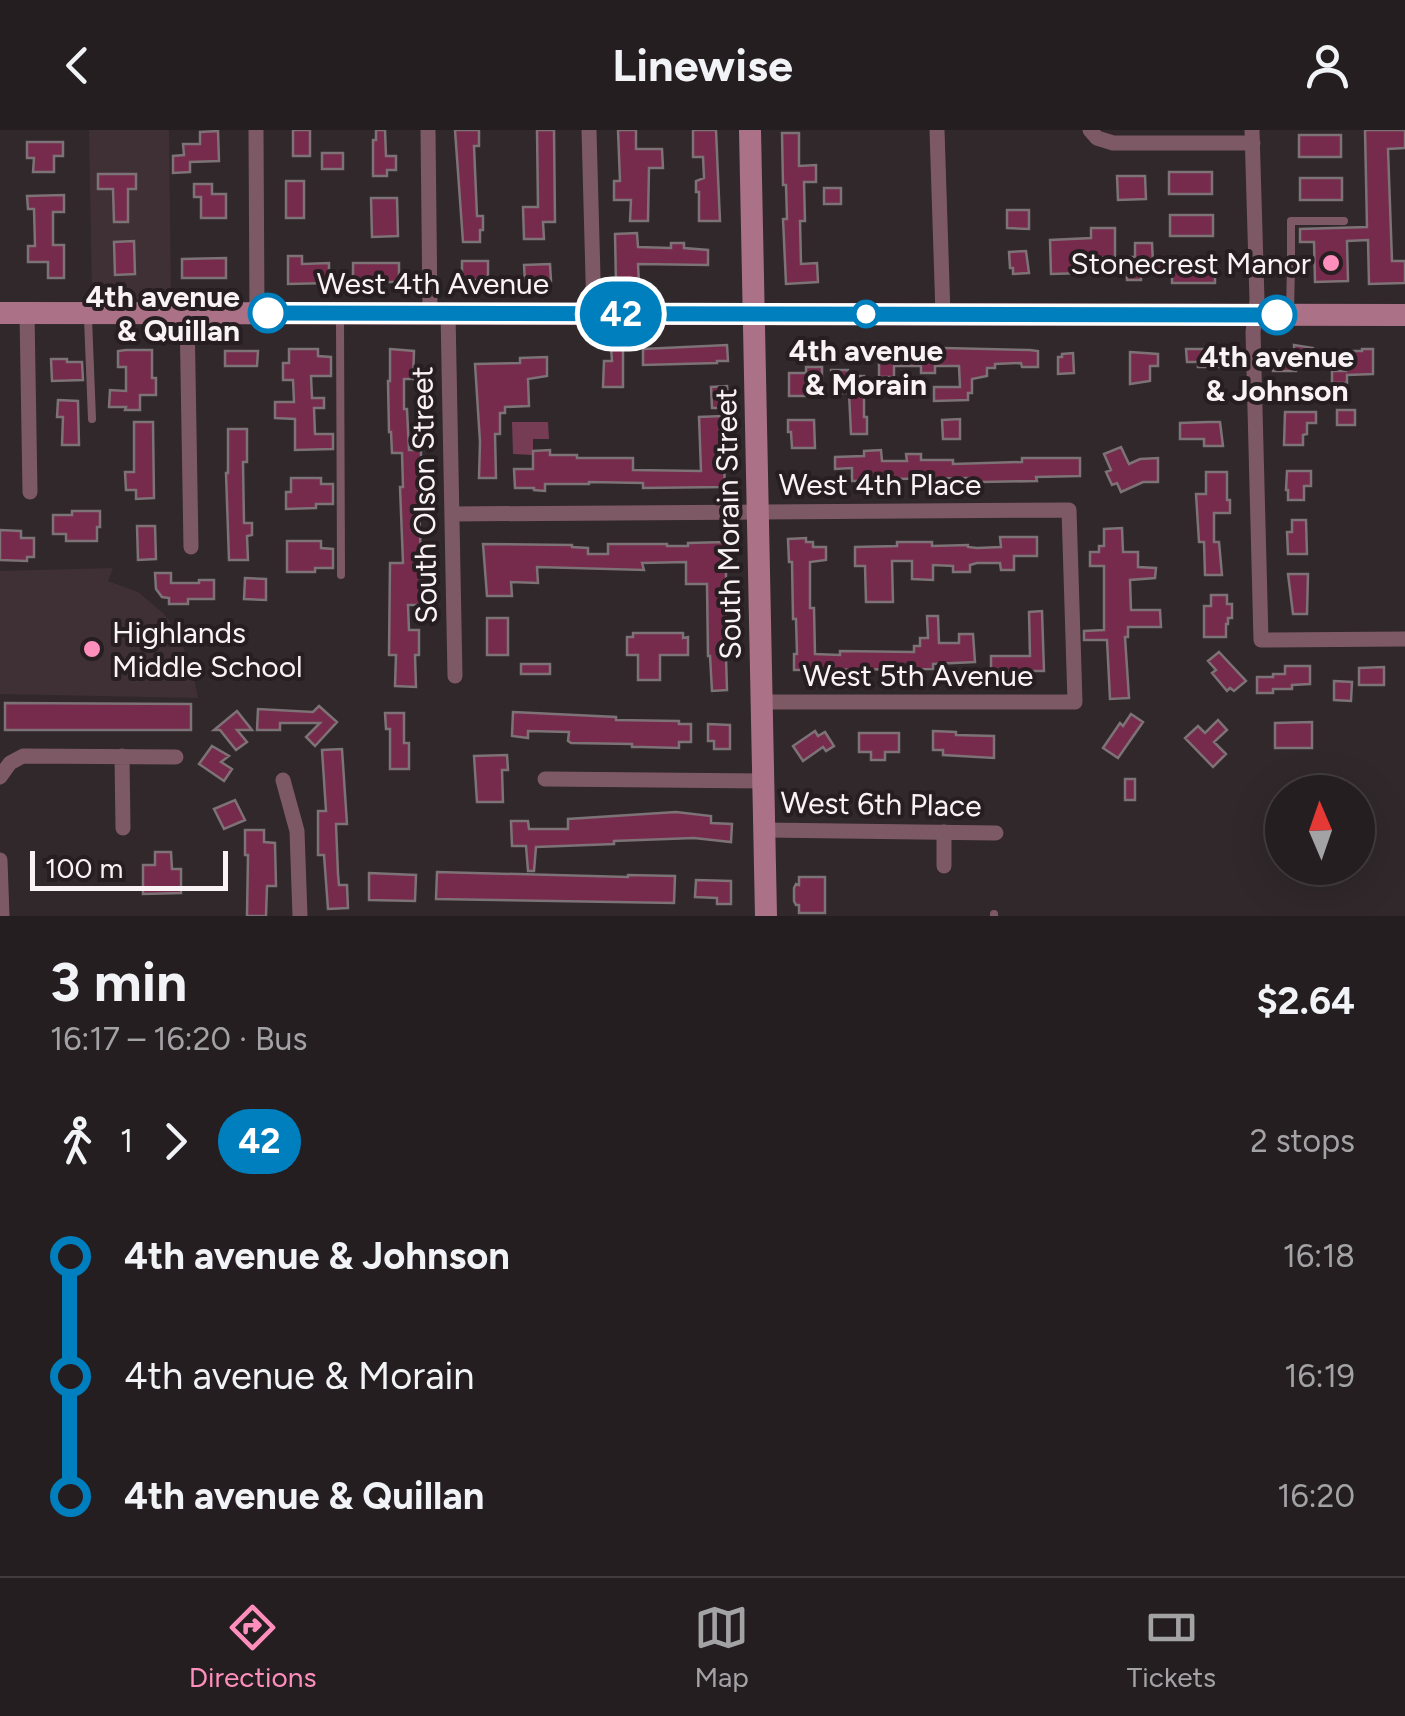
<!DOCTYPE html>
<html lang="en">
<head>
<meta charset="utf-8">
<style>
  :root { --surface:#241e20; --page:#302b2d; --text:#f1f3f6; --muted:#a3a2a5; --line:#413c3e; --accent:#fe8ebb }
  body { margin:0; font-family:Figtree,sans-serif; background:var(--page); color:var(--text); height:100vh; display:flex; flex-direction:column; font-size:38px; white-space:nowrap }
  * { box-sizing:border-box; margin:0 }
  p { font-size:32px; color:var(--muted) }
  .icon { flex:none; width:55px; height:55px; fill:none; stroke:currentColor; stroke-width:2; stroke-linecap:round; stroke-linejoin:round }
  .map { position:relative; height:786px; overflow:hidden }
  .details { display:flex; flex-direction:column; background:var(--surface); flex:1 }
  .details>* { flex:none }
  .badge { padding:0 20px; border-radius:32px; font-size:35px; line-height:65px }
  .needle { width:65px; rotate:358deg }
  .buttons { position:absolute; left:1265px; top:645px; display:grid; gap:20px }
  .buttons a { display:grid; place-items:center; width:110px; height:110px; border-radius:50%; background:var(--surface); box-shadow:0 10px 40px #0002,0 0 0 2px var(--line); font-size:50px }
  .scale { position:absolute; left:30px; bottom:25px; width:198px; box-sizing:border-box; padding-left:10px; border:5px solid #f9f3f5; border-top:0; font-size:28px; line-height:35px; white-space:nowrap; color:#f9f3f5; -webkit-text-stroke:8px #261e21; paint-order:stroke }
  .map>.badge { position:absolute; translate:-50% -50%; box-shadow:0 0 0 5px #fff }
  .legs { display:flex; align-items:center; gap:15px; height:110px; padding:0 50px; font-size:32px }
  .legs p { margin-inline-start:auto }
  .summary { display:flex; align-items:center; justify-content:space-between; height:170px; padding:0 50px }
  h1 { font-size:55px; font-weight:700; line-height:75px }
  ul { padding:0 50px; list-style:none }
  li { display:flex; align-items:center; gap:35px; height:120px; font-size:38px }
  li i { display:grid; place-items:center; width:15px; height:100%; margin:0 12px; background:currentColor }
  li i::after { content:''; width:25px; height:25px; margin:-12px; border:8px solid; border-radius:50%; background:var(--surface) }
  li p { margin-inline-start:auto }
  li:first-child i { background:linear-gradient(#0000 50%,currentColor 0) }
  li:last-child i { background:linear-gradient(currentColor 50%,#0000 0) }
  header { display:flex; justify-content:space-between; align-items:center; height:130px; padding:0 50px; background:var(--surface); font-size:45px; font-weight:700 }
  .tabs { display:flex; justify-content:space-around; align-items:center; height:140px; border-top:2px solid var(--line); background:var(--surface); font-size:28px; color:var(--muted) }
  .tabs a { display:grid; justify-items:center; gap:5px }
  .tabs .on { color:var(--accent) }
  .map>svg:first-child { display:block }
  .built { fill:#3f3035 }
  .green { fill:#753c53 }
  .building { fill:#762b4c; stroke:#7d7276; stroke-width:2.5 }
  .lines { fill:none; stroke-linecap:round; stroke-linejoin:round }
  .lane { stroke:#7d5966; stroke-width:8 }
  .street { stroke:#7d5966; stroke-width:15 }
  .secondary { stroke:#ab7287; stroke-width:22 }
  .line-1-casing { stroke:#fff; stroke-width:22 }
  .line-1 { stroke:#007fbe; stroke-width:15 }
  .poi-dot { fill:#fe8ebb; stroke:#261e21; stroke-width:4 }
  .stop-1-dot { fill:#fff; stroke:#007fbe; stroke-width:5 }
  .labels { text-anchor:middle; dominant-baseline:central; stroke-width:8; stroke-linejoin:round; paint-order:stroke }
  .poi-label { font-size:30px; fill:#f9f3f5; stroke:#261e21; text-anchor:end }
  .street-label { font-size:30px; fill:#f9f3f5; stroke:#261e21 }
  .stop-label { font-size:30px; font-weight:bold; fill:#f9f3f5; stroke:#261e21 }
</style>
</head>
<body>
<header><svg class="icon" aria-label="back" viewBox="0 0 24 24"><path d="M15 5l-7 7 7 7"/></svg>Linewise<svg class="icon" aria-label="person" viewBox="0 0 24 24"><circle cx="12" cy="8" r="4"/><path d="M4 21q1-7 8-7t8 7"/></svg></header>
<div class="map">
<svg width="1405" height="786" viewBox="0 0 1405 786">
  <rect width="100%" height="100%" fill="#30282b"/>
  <!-- built -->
  <path class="built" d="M89 0H169L171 169H92Z
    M113 438 108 451 138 462 163 483 175 499 192 538 198 568 0 564V441Z"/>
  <!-- green -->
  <path class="green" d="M512 292H548L549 309H533V325L513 324Z"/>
  <!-- building -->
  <path class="building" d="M293 0H310V26H293Z
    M376 0H385L386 26H396V40H387V46H373V10H376Z
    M455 0H479V16H474L477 86H483V100H480V112H463Z
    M537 0H554L555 92H543L544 109H524L523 77H538Z
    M618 0H636V19H662L663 38H649L648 91H630L631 70H614V51H620Z
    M693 0H716L720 91H699V62H696V51L704 48 703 27H693Z
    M1365 0H1405V18L1388 19 1392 131H1405V153L1369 154 1368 110 1347 111 1348 151 1315 152 1314 112H1300V99L1367 97Z
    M218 1 219 31 190 32V42L173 43V26L184 25 183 14H200V2Z
    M782 3H799V36L816 35V52H804L805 91H800L801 134 817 133 818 152 786 154 783 89H787L786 55H783Z
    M1299 5H1341V27H1299Z
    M27 12H63V26H54V42H33L34 28H27Z
    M322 23H343V39H322Z
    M1169 42H1212V64H1169Z
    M98 44H136V59H128V92H114L113 59H98Z
    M1117 46H1145L1146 69 1118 70Z
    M1300 48H1342V70H1300Z
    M286 51H304V88H286Z
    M194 54H212V64H226V88H201V67H194Z
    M824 58H841V74H824Z
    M64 65V82H53V115H64V148H48V132H28V116H35L34 79H28L27 66Z
    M371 68H397L398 106 372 107Z
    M1007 80H1029V99L1007 98Z
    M1170 85H1213V106H1170Z
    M1091 98H1115V127L1084 128V143L1051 144 1050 110 1091 108Z
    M637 103 638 117 671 118V113H684V118L708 120V135L638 134 639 154 616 155 615 104Z
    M134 111 135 144 115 145 114 112Z
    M1135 113H1152L1153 132H1215V153H1172V142L1141 143V150H1127L1126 127H1135Z
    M1026 121 1029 143 1013 144V138H1010L1009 122Z
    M288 126H302V134L329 133V153L288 154Z
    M226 128V148H182V129Z
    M462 131H488V150H462Z
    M353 133H399V152H353Z
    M550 134 551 151 525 152 524 135Z
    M727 215 728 231H717V233L643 235V219Z
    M1294 215 1313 218 1314 234H1296V241H1273V221L1294 222Z
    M611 217H623V257H603L604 231H612Z
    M901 217 1030 220 1038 221V237H1022L1021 233 995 234V238H987V246L972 249V263H968V270L934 271V257H960L959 236H935V243H921V236H894V247H879V219Z
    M289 219H318V226L331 227V246H311L312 268H324V278H314L315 304H333V319L295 320V289L275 288V272H294L293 250H283V233H289Z
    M390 219 414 221 413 249H404V279H407L409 320H421V343H418L419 366H422V379H419L423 475H408L409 500H419V525H415L416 557 395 556 396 525H389L390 433H403L400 357H403L402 323H392L391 302H389L388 251H390Z
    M1186 219H1220L1221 237H1198V232H1187Z
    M1362 219H1373V244L1347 245V253H1332V241H1346V221H1362Z
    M126 220H152V248H156V265H140V280H125L126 277H109L110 260 126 261V237H118V221Z
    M225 221H258L257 236H225Z
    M1130 222 1158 224V236H1150V251L1130 254Z
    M1073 223 1074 243 1058 244V227H1062V224Z
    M547 227V246L528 249 529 276 505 277V283H500V304H495L496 348H479L480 312 475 234 520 233V228Z
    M51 229H67V232H82L83 250 52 251Z
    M806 237H822V249H813L814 260H805V266H789V243H806Z
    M831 240H848V246H864V287H867V304H851L849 263H833Z
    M727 256 729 278H712L711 257Z
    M58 270 78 271 79 315H62L63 287H57Z
    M1337 280H1355V295H1337Z
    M1285 282H1316V293H1307V304L1303 305V315H1284Z
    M722 286 725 357 643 358V353L589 352V354H545V361L534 360V358H515L514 339H533V321L550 320V325H577V328H633V340L701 341 699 287Z
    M960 289V309H943L942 290Z
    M788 290H814L815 318H792L791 302H788Z
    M134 292H153L154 368 136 369V360H126L125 342H134Z
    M1208 292H1220L1223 316H1204V309H1180V293Z
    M228 299H247V332H243L244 393H252V405L247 406 248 430H229L226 343H228Z
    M1121 317 1129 334 1140 329 1158 328V352H1143L1121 362 1117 353 1112 355 1106 342 1111 340 1104 324Z
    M881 320 882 331H907L906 324H921V330H953V334L1022 332V328H1080V346L1036 347 1037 351 981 352 970 351V348L889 349V347H863V351H852V338L835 339V327L864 326V321Z
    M1287 341H1311V356H1304V370H1288V360H1286Z
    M1206 342H1227V370H1230V383H1214V412H1219L1222 445H1205L1204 412H1199L1196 364H1206Z
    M291 348H321V354H333V374H316V378L286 379V362H291Z
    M72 381H100V397H97V411H66V404H53V385H72Z
    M1292 390H1306L1307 424H1288L1287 402H1292Z
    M137 396H155L156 429 138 430Z
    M1122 398 1123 422H1138V437L1156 438 1155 448 1130 450 1131 480H1160L1161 497H1128V507H1125L1129 568 1110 569 1107 510H1084V501L1104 500V436H1090V422H1099V416H1104V399Z
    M0 400 21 401V408H34V427H27V431L0 430Z
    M1000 407H1037V426H1014V440H1001L1000 433H977L970 435V442H953V436L933 435V450L912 449V431H892L893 472H866L865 436H855V417L897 416V412H932V416L968 415V417L977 418 1001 417Z
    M806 408V412H813V417H826V430L810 432V478H814L815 524 840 525V521L914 522V516H920V508H928L927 486H938L939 513H959V504H973L975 532 933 534V539L794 540V524H797L796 489H793L792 432H789L788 409Z
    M287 411H321V418L333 419V438H315V442H287Z
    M726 412V500H730V527H726L727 560 712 561 710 526H708L707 454H686V432L642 433 644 440 537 437 538 453 511 452 512 466H487L483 414 572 415V417L588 418V424H608V414H667V416H688V413Z
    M155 443H171V453H199V450H214V469H188V474H169V468L162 467 156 459Z
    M1288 444H1308L1307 484H1293Z
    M245 448 266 449V470L244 469Z
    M1211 465H1227V474H1232V488H1228V494H1226V507H1204V476H1211Z
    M1042 481 1044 541H991V526H1030L1029 482Z
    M487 488H508V525H487Z
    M633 503H683V508L688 507V525H660V550H638V525H627V507H633Z
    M1219 522 1246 551 1234 561 1230 558 1227 561 1212 543 1216 540 1208 531Z
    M521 534H550V544H521Z
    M1285 536H1310V554L1292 555V559H1273V563H1257V547H1273V544H1285Z
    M1384 537V555H1359V538Z
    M1334 551 1352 552 1351 571 1334 570Z
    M5 573 191 574V600H5Z
    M319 576 337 592 315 616 306 607 320 593H280V600H257L258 579 313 582Z
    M237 581 252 600H237L247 612 236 620 220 600H214Z
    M513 582 616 587V590L679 591V594H691V612H679V618L642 617H632V614L571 613 568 611 569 602 528 601V608L512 606Z
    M385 583H404V613H409V639H390V599H386Z
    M1131 584 1143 592 1118 628 1103 618 1120 593 1123 596Z
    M1218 590 1227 600 1214 612 1226 624 1213 637 1185 608 1198 596 1205 603Z
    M1312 592V618H1275V593Z
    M708 594 730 595V619H714V611H708Z
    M815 601 818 606 825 602 834 616 826 621 823 617 803 631 793 616Z
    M933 601 956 602V605L994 606V628L943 625V620H933Z
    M859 603H899V622H885V630H871V622H859Z
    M212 616 229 626 221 632 232 639 224 651 199 634Z
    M342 619 347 694H336L338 744 339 755H347L348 778 328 779 324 725H318V681H326L322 620Z
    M507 625 508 640H502L503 672H477L474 626Z
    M1125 649H1135V670H1125Z
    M235 670 245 690 224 699 214 679Z
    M676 682 711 686V693L732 694 731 712 694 708 614 711V714L536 717 534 741H528L526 716H512L511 691H528L529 699H568V689Z
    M245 700H264V712L275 713 276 756H267L266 786H247L248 725H245Z
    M155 722H171L172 739H181V763L143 764V735H155Z
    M437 742 628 747V745L675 746 674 773 436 769Z
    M369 743 416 745 415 771 369 770Z
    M799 747H825V783H799V775H796L794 771V758L796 754 799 755Z
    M696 750 731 751V774H717V768L695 767Z"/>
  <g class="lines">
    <!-- lane -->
    <path class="lane" d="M1256 134H1291L1290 184
      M1291 134V91H1344
      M88 188 92 289
      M340 189 341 445
      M994 784V786"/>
    <!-- street -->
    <path class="street" d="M256 0 257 183
      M428 0 430 183
      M589 0 594 184
      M937 0 943 185
      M1090 0 1097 8 1113 13H1253
      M1252 0 1257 170 1253 202 1261 510 1405 509
      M27 183 30 362
      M187 183 191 417
      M448 183 455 546
      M452 384 1069 380 1075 572H761
      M122 626 123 698
      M0 647 10 633 23 626 176 627
      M545 649 764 651
      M283 650 297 701 300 786
      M765 700 996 703
      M0 730 2 786
      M944 736V702"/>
    <!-- secondary -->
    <path class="secondary" d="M750 0 766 786
      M0 183 1405 185"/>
  </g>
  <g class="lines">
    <defs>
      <path id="line-1" d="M268 183 1277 185"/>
    </defs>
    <!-- line-1 casing -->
    <use href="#line-1" class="line-1-casing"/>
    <!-- line-1 -->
    <use href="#line-1" class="line-1"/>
  </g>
  <!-- markers -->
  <g class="poi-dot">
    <circle cx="1331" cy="133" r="10"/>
    <circle cx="92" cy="519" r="10"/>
  </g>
  <g class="stop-1-dot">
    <circle cx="268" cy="183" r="18"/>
    <circle cx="866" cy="184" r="12"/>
    <circle cx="1277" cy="185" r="18"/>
  </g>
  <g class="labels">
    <!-- poi labels -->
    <g class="poi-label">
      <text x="1311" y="133">Stonecrest Manor</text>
      <text x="112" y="502" text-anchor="start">Highlands<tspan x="112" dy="34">Middle School</tspan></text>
    </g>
    <!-- street labels -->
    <g class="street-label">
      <text x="433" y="153">West 4th Avenue</text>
      <text x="880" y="354">West 4th Place</text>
      <text transform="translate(424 365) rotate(-91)">South Olson Street</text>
      <text transform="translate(728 394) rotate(-91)">South Morain Street</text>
      <text x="918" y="545">West 5th Avenue</text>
      <text transform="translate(881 674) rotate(1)">West 6th Place</text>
    </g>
    <!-- stop labels -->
    <g class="stop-label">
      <text x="240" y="166" text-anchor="end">4th avenue<tspan x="240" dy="34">&amp; Quillan</tspan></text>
      <text x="866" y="220">4th avenue<tspan x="866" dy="34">&amp; Morain</tspan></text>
      <text x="1277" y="226">4th avenue<tspan x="1277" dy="34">&amp; Johnson</tspan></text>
    </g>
  </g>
</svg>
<div class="buttons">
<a><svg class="needle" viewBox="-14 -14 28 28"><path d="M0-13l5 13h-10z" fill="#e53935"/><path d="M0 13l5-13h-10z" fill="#a3a2a5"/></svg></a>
</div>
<div class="scale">100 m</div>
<b class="badge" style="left:621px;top:184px;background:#007fbe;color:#fff">42</b>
</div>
<section class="details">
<div class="summary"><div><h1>3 min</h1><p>16:17 – 16:20 · Bus</p></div><b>$2.64</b></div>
<div class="legs"><svg class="icon" aria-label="walk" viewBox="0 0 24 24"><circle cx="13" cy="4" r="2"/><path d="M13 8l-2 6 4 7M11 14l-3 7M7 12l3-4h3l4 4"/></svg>1<svg class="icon" aria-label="forward" viewBox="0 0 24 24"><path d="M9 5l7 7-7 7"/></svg><b class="badge" style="background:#007fbe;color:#fff">42</b><p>2 stops</p></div>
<ul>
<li><i style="color:#007fbe"></i><b>4th avenue &amp; Johnson</b><p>16:18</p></li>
<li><i style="color:#007fbe"></i><span>4th avenue &amp; Morain</span><p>16:19</p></li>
<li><i style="color:#007fbe"></i><b>4th avenue &amp; Quillan</b><p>16:20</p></li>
</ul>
</section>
<nav class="tabs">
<a class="on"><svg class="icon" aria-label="directions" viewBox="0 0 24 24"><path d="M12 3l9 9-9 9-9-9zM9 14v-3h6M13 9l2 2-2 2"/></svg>Directions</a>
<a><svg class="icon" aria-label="map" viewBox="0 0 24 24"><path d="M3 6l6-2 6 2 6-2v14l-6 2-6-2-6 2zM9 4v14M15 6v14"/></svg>Map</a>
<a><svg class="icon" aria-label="tickets" viewBox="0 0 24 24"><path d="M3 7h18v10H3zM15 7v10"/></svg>Tickets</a>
</nav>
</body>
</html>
